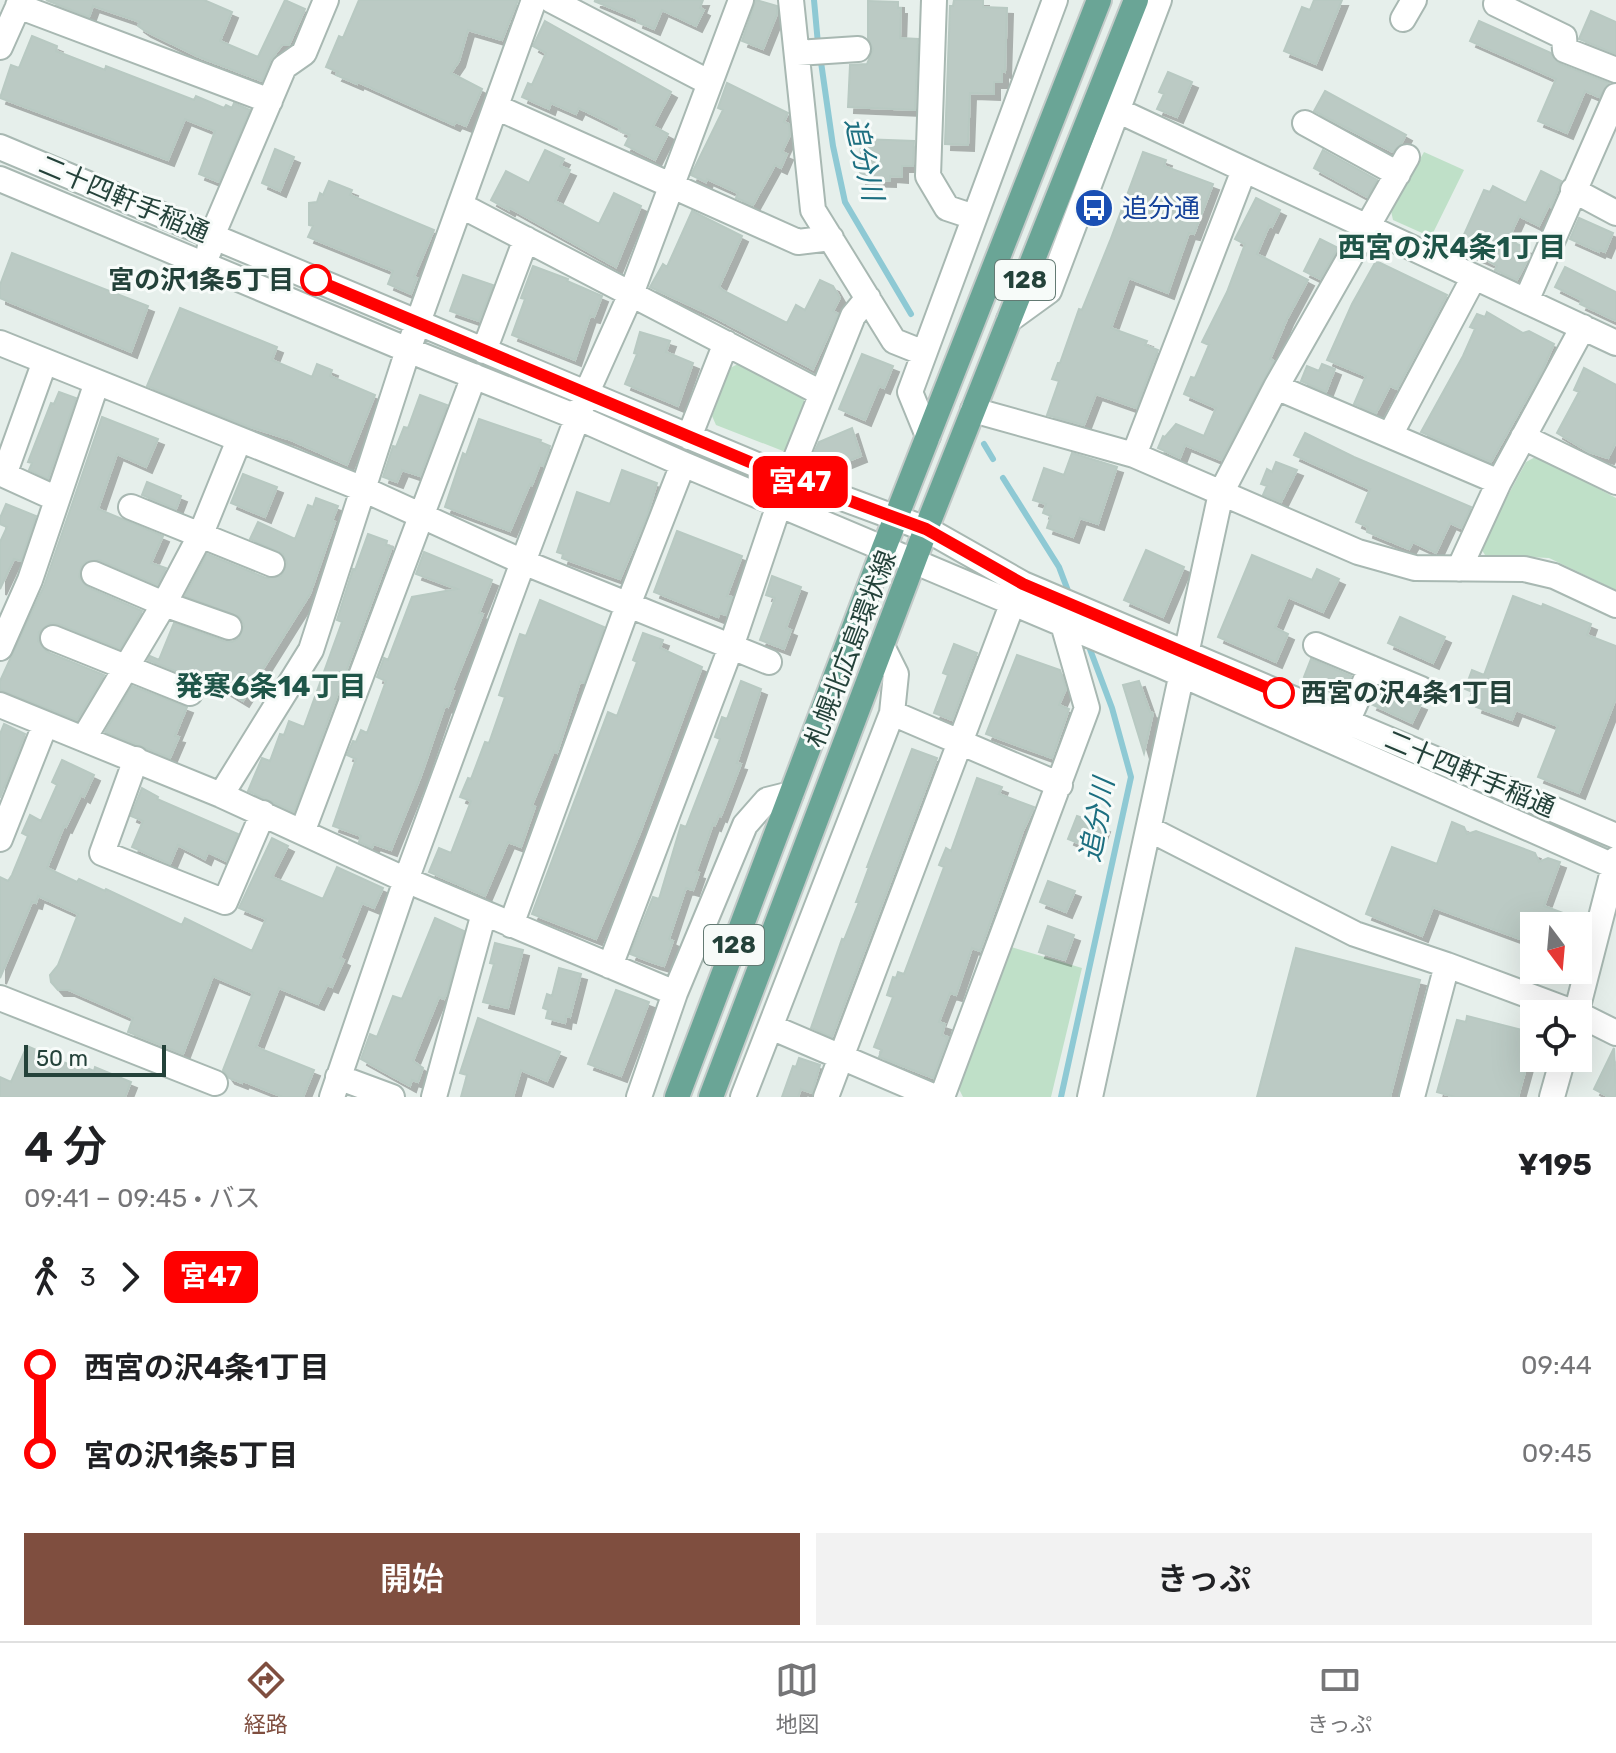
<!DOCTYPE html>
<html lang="ja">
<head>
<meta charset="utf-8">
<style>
  :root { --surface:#fff; --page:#f2f2f2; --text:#202124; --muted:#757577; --line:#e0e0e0; --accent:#7f4e3f }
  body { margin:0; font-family:Rubik,"Noto Sans JP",sans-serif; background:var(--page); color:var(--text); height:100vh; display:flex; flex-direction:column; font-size:30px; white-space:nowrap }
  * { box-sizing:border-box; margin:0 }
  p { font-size:26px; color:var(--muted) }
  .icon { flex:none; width:44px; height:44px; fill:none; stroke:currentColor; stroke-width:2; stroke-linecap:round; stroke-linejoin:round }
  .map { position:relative; height:1097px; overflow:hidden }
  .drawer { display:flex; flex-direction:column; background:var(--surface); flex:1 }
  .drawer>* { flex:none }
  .badge { padding:0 16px; border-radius:12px; font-size:28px; line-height:52px }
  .needle { width:52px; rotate:164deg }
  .fabs { position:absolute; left:1520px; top:912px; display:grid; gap:16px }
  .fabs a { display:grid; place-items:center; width:72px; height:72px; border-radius:0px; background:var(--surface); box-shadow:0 8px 32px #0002; font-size:40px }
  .scale { position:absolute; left:24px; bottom:20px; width:142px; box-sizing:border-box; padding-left:8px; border:4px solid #24423a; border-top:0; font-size:22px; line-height:28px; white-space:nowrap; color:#24423a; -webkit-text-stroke:6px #f7fbf9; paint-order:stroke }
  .map>.badge { position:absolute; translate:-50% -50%; box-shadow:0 0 0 4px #fff }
  .legs { display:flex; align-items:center; gap:12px; height:88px; padding:0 24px; font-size:26px }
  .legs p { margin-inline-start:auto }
  .summary { display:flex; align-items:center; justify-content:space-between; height:136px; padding:0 24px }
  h1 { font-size:44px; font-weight:600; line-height:60px }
  .cta { display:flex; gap:16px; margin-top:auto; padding:16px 24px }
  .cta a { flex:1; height:92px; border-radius:0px; background:var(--accent); color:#fff; font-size:32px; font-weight:600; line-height:92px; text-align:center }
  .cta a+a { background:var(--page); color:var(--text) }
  ul { padding:0 24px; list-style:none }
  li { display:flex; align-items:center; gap:28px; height:88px; font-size:30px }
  li i { display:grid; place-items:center; width:12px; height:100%; margin:0 10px; background:currentColor }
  li i::after { content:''; width:20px; height:20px; margin:-10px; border:6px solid; border-radius:50%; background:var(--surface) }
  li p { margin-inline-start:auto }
  li:first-child i { background:linear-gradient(#0000 50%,currentColor 0) }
  li:last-child i { background:linear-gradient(currentColor 50%,#0000 0) }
  .dock { display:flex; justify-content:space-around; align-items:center; height:112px; border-top:2px solid var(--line); background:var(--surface); font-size:22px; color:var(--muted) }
  .dock a { display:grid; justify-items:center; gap:4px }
  .dock .on { color:var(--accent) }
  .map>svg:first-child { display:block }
  .green { fill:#bfe0c8 }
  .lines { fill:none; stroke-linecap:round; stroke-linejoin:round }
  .stream { stroke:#8ec9d4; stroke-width:6 }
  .building { fill:#bbcac4; stroke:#b8c9c2; stroke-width:2; filter:url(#shadow) }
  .minor-casing { stroke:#a8b8b2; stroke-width:28 }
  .major-casing { stroke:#c2cac8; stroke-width:28 }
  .minor { stroke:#fff; stroke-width:24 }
  .major { stroke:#6aa596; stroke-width:24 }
  .line-1-casing { stroke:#fff; stroke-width:18 }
  .line-1 { stroke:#f00; stroke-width:12 }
  .stop-1-dot { fill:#fff; stroke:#f00; stroke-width:4 }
  .labels { text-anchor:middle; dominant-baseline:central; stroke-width:6; stroke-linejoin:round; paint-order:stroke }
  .shield { fill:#f7fbf9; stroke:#637a73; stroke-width:2 }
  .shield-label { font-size:24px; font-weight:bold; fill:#24423a }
  .street-label { font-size:26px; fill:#24423a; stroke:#f7fbf9 }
  .transit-label { font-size:26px; fill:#164399; stroke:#f7fbf9; text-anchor:start }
  .stop-label { font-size:26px; font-weight:bold; fill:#24423a; stroke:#f7fbf9; text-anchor:end }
  .water-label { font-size:28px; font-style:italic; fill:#1c6f80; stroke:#f7fbf9 }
  .neighbourhood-label { font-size:28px; font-weight:bold; fill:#1f5548; stroke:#f7fbf9 }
</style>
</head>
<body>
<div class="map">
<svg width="1616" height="1097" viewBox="0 0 1616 1097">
  <defs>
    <filter id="shadow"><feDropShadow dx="6" dy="6" stdDeviation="0" flood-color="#0004"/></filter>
  </defs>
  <rect width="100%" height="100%" fill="#e6efeb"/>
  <!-- green -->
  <path class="green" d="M1424 152 1464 170 1431 237 1393 220 1391 211Z
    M738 364 803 398 806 405 791 447 783 451 716 425 712 416 730 368Z
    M1537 456 1616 498V590L1549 558 1485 555 1480 547 1526 462Z
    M1011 947 1082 968 1051 1097H963L958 1087Z"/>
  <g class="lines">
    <!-- stream -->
    <path class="stream" d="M814 0 818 44
      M820 55 833 146 845 202 911 314
      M984 444 993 459
      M1003 478 1059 567 1070 596
      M1061 1097 1131 777 1112 708 1088 644"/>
  </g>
  <!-- building -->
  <path class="building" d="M46 0H204L232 12 220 41 258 57 285 0 305 9 289 45H282L270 61 262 81 199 57 145 31 138 26 140 22 93 6 89 17Z
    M359 0H518L502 40 468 30 459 61 451 73 482 89 466 126 456 122 454 125 358 82 357 84 336 75 338 72 326 67 339 36 343 38Z
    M703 0 700 8 704 10 696 26 662 10 654 29 637 22 638 19 594 1Z
    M756 0 777 6V14L763 49 742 41Z
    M954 0H983V7L1007 8 1005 72 1002 71V82H994V94L970 93 968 145 945 144 950 6H953Z
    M1314 0H1342L1316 64 1284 51 1302 7 1310 10Z
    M868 1 898 2V8H901L900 38 918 39 915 110 848 107 850 65 867 64 873 49 868 38Z
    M1591 11 1616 22V54L1579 39Z
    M545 21 671 92 653 126 668 134 655 160 625 145 630 135 619 130 620 128 579 108 576 114 551 103 549 109 522 97 528 83 532 85 546 53 533 46Z
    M1479 21 1551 53 1560 64 1609 83 1599 97 1585 91 1567 133 1538 121 1556 79 1470 41Z
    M32 36 57 46 56 51 105 70 106 66 194 100 196 96 224 108 226 105 232 108 234 103 250 110 219 182 199 174 215 131 185 119 168 160 0 98 11 65 19 68Z
    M1168 72 1192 82 1177 117 1157 109 1164 94 1159 92Z
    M727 83 788 113 784 122 789 124 790 135 782 152 787 154 781 168 775 165 753 205 736 198 738 193 707 179 706 182 691 175 723 110 718 108Z
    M1325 91 1406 135 1401 144 1393 152 1314 111Z
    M861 139 914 141 913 166H902V177L890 176V181L860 180Z
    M275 149 294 157 280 191 262 183Z
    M545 150 564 159 560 166 570 170 555 201 599 224 614 193 641 206 616 267 510 208 509 210 491 200 506 171 529 183Z
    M1323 150 1377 180 1367 197 1314 168Z
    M1143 152 1166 160 1164 166 1213 184 1194 234 1189 233 1168 293 1129 278 1111 328 1147 341 1145 345 1158 350 1136 408 1096 394 1084 425 1047 415 1059 381 1052 379 1058 363H1060L1079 309 1082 310 1110 241Z
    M1541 171 1561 181 1551 207 1549 205 1539 226 1519 216 1508 240 1528 249 1526 253 1530 255 1517 280 1495 270 1497 266 1488 261 1458 248 1484 190 1490 192 1493 186 1526 203Z
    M329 181 352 190 350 195 434 230 414 277 417 278 411 294 388 284 393 271 308 237 313 226 309 225V203L317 202 320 193 323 195Z
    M1256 198 1280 210 1272 227 1269 226 1257 254 1308 280 1287 319 1270 359 1274 361 1221 460 1185 445 1180 458 1158 448 1163 436 1165 437 1176 424 1204 436 1216 408 1184 394 1191 377 1195 378 1209 345 1202 342 1227 292 1245 244 1235 239Z
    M692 211 742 236 719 287 724 291 787 323 796 305 805 310 820 280 833 286 840 298 833 311 838 314 813 369 711 315 650 287 663 264 667 267Z
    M1579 218 1613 233 1605 252 1600 250 1599 252 1570 239Z
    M1320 239 1338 248 1320 279 1304 271Z
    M12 253 148 306 131 352 0 298V285Z
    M1376 261 1447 295 1397 389 1390 386 1376 413 1354 404 1366 376 1327 360 1352 304Z
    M533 266 568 279 567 281 602 296 594 317 590 316 575 360 512 335 525 299 521 298Z
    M1565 267 1616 292V321L1580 304 1582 300 1555 287Z
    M463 275 493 285 479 321 450 311Z
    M180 308 277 347 272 360 312 377 317 364 332 370 330 376 375 395 347 465 291 440 247 426 147 386Z
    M1487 312 1523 333 1529 331 1554 344 1542 371 1491 462 1421 432 1463 356 1475 329 1470 327 1477 314 1485 317Z
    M640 332 670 341 666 352 693 363 678 406 625 384 637 354 634 353Z
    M862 354 893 366 884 388 879 386 865 420 839 409Z
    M1322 364 1335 369 1326 392 1301 381 1307 366 1319 371Z
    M1584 368 1616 385V442L1608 458 1589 452 1557 433 1579 392 1574 390Z
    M59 392 76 398 48 479 29 470 32 463 28 462 51 403 54 404Z
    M420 395 447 405 420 476 402 470 397 482 383 477 393 446 396 447 404 427 408 428Z
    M102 417 158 439 146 467 117 454 98 509 163 536 151 563 166 568 157 585 99 560 86 562 81 567 79 577 87 587 142 611 120 649 58 624 50 623 39 632 38 641 47 652 104 675 77 720 0 690V681L44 586Z
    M479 419 541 440 540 442 550 446 543 466 540 464 532 485 530 484 510 531 445 507 463 453 466 455Z
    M852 428 861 456 829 469 816 463 813 455 819 442Z
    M1305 433 1354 457 1471 507 1461 528 1450 523 1436 553 1413 542 1409 549 1367 532 1368 527 1356 522 1370 489 1294 455Z
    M1072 453 1117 467 1098 524 1080 518 1073 537 1047 528 1051 516 1043 513 1046 504 1033 500 1044 468 1064 475Z
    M1276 462 1297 470 1281 502 1263 495 1267 486 1261 484 1267 469 1272 472Z
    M622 470 657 483 647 516 620 579 562 558 563 554 557 552 577 492 610 504Z
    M243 474 277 487 265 517 231 503Z
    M147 482 181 496 176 509 142 495Z
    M316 498 338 506 332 521 335 522 310 594 243 701 205 678 202 685 196 679 148 660 150 656 159 660 174 623 224 641 232 642 239 638 244 625 240 617 185 596 207 554 266 578 281 576 287 563 283 554 250 539 258 522 295 539 308 505 313 507Z
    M6 504 36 516 21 561 14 559 0 589V542L7 527 0 524V518Z
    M677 531 742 556 727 596 732 597 726 615 720 613 718 617 654 592Z
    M368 534 387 541 386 545 392 547 294 812 248 791 262 758 270 761 280 734 284 735 289 721 304 727 342 622 337 620 353 569 355 570Z
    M1146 550 1184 567 1163 617 1124 600Z
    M424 552 492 580 479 613 483 614 452 690 454 691 448 707 445 706 421 776 391 850 374 844 372 848 359 842 361 836 333 826 356 759 347 755 353 741 356 742 361 730 367 733 386 681 377 677 384 658 388 660 412 597 457 589 416 574Z
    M1252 555 1312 580 1317 569 1339 579 1323 612 1288 597 1275 628 1288 634 1276 662 1218 637Z
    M772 576 801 587 786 628 791 630 784 649 760 640 775 598 766 595Z
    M1513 596 1542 607 1543 604 1591 624 1587 635 1616 646V698L1579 793 1538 777 1558 726 1516 710 1512 720 1476 707 1480 695 1465 689 1472 670 1484 675Z
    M540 600 604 627 584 683 580 682 557 753 554 751 532 805 535 807 521 847 508 842 485 896 429 872 439 848 451 853 471 801 460 797 468 778 471 779 485 742 489 743 505 697 499 695 520 634 526 636Z
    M1400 617 1445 637 1433 663 1388 643Z
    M643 633 663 640 660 648 702 667 640 833 596 939 532 914 608 712 617 716 637 662 633 660Z
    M954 644 977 653 952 720 934 713 948 675 943 673Z
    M1017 655 1060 670 1066 689 1059 705 1069 709 1052 758 986 734Z
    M1311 659 1351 676 1343 694 1304 677Z
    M741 681 761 689 737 763 741 764 721 816 719 815 715 825 713 824 696 872 699 873 693 890 686 888 669 939 673 941 664 966 654 963 630 954 653 897 659 899 681 825 686 827 720 739 715 737 722 717 727 719Z
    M1139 681 1150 712 1153 713 1144 753 1123 685Z
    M132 686 187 707 175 736 179 737 170 758 105 732Z
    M1379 688 1421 704 1412 723 1371 704Z
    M4 724 25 734 0 798V734Z
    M912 749 937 758 832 1037 811 1028 842 939 844 940 859 902H856L869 867H867Z
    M62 760 94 775 84 797 81 795 66 827 64 826 47 868 77 882 79 879 105 891 106 889 182 925 185 918 252 951 266 919 239 908 272 838 288 846 272 877 323 899 337 867 383 888 374 908 362 903 340 958 344 960 332 987 327 985 318 1004 279 988 256 1047 314 1070 303 1097H283L243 1081 242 1083 229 1078 223 1070 253 993 213 976 183 1054 128 1032 133 1018 69 990H58L51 982 50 975 58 965 78 914 38 896 36 903 32 902 0 978V877L8 881 12 875 28 836 22 833 30 815 41 821 57 785 52 782Z
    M977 778 1002 787 999 794 1034 807 1023 831 980 951 972 948 956 995 950 993 939 1022 945 1024 942 1035 948 1037 933 1078 879 1057 882 1050 874 1047 893 997 887 995 893 977 896 978 898 972 904 974 944 867 939 865 946 848 951 851Z
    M142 788 158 797 157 799 238 834 226 861 208 852 205 859 178 845 170 864 132 847 143 821 131 816Z
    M1077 816 1104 826 1095 850 1068 839Z
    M1452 822 1464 827 1467 834 1476 831 1535 853 1539 862 1548 858 1560 862 1544 906 1585 921 1583 926H1534V944L1433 907 1422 936 1366 914 1392 847 1437 864Z
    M1048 881 1075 891 1066 912 1040 902Z
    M435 918 464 931 447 993 444 999 439 997 413 1061 423 1068 418 1082 412 1080 410 1086 361 1059 370 1034 377 1037 393 996 402 999Z
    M1048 926 1074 935 1065 960 1039 952Z
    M495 943 523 950 508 1008 483 1002 494 964 490 963Z
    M1296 948 1420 980 1390 1097H1257Z
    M559 968 581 974 570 1017 566 1016 565 1023 546 1018 548 1010 543 1008 547 994 552 996Z
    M616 990 649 1002 621 1076 588 1064Z
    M1467 1016 1534 1033V1063L1528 1061 1518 1097H1455L1437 1092 1457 1020 1466 1022Z
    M478 1018 560 1052 547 1081 521 1070 513 1097H461L467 1075 460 1073Z
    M27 1046 70 1065 72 1062 94 1071 95 1067 131 1082 125 1097H0V1077L11 1082Z
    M1614 1048 1616 1097H1609L1594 1089Z
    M799 1058 820 1065 812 1093 801 1089 798 1097H782L793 1066 796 1067Z"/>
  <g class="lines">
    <defs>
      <path id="minor" d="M551 0 710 83
        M791 0 813 210 894 341 924 353
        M934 0 928 176 947 208 974 217
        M1496 4 1564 37 1565 50 1616 70
        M18 6 270 101
        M1403 19 1414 0
        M0 47 21 0
        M797 53 858 49
        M496 107 798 242 831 238
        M1119 111 1616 343
        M1305 123 1398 174
        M0 147 788 478 926 529 1023 584 1616 836
        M0 179 408 350 579 418 683 464 1160 665 1616 867
        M1573 190 1616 213
        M460 205 821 393
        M209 251 212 236 284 67 304 53 326 0
        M1526 301 1616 96
        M1009 320 1049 291 1159 0
        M0 343 363 489 523 562 769 662
        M484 351 526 239
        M1276 387 1499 482
        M973 410 1134 455 1358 552 1415 568 1524 569 1554 576 1616 605
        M1390 435 1474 277
        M928 436 910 392 1055 0
        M689 437 726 343
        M1523 437 1616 482
        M1134 455 1244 170
        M0 473 57 499
        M4 475 45 361
        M131 507 272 564
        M1459 569 1499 482 1583 327
        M94 574 164 604 229 627
        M53 638 190 693
        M1316 645 1421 689
        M0 648 30 580 97 382
        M0 705 221 795 406 880 675 993
        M892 713 1060 785
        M1347 722 1371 668
        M84 738 164 604 200 536 239 440
        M136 759 102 853 225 902 263 813
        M221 795 311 650 408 350 534 0
        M1149 829 1355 934 1447 965 1578 1014
        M303 830 474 376
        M0 839 45 725
        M511 925 628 605 683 464
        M610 966 731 647 788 478 853 316 868 298
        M0 998 215 1083
        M1576 1014 1616 859
        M1578 1014 1616 1033
        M771 1027 935 1097
        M338 1077 392 1097
        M332 1097 406 880 523 562 587 392 631 294 741 0
        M434 1097 484 913
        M639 1097 675 993 745 825 767 800 791 794
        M743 1097 892 713 896 674 882 646
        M826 1097 1013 602 1021 588
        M942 1097 1087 708 1061 617
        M1090 1097 1221 493 1276 387 1407 157
        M1412 1097 1447 965
        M1552 1097 1563 1058"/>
      <path id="major" d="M677 1097 884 548 1099 0
        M711 1097 926 529 1136 0"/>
    </defs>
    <!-- minor casing -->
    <use href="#minor" class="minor-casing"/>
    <!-- major casing -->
    <use href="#major" class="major-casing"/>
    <!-- minor -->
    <use href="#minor" class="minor"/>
    <!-- major -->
    <use href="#major" class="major"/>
  </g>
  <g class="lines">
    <defs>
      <path id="line-1" d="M316 280 788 478 926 529 1023 584 1279 693"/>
    </defs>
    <!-- line-1 casing -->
    <use href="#line-1" class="line-1-casing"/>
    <!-- line-1 -->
    <use href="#line-1" class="line-1"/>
  </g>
  <!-- icons -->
  <defs>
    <symbol id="bus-disc" viewBox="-11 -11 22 22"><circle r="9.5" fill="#1a4fb4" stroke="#f7fbf9"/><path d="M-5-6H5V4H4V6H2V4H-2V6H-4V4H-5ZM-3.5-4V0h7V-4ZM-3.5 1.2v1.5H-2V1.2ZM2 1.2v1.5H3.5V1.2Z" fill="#fff"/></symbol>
  </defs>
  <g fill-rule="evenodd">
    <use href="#bus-disc" x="1072" y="186" width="44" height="44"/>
  </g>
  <!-- markers -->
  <g class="stop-1-dot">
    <circle cx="316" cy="280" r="14"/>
    <circle cx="1279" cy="693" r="14"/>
  </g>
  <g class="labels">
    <!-- shield labels -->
    <g class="shield">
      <rect x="995" y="260" width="60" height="40" rx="6"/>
      <rect x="704" y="925" width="60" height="40" rx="6"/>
    </g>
    <g class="shield-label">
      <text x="1025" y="280">128</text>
      <text x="734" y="945">128</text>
    </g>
    <!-- street labels -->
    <g class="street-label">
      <text transform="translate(124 199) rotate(23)">二十四軒手稲通</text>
      <text transform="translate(851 649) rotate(-69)">札幌北広島環状線</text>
      <text transform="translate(1470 774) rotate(23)">二十四軒手稲通</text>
    </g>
    <!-- transit labels -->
    <g class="transit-label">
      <text x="1122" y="208">追分通</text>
    </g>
    <!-- stop labels -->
    <g class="stop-label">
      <text x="294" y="280">宮の沢1条5丁目</text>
      <text x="1301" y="693" text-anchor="start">西宮の沢4条1丁目</text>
    </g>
    <!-- water labels -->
    <g class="water-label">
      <text transform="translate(864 159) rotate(77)">追分川</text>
      <text transform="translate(1097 820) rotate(-80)">追分川</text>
    </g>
    <!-- neighbourhood labels -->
    <g class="neighbourhood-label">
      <text x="1452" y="247">西宮の沢4条1丁目</text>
      <text x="271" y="686">発寒6条14丁目</text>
    </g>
  </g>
</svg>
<div class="fabs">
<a><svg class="needle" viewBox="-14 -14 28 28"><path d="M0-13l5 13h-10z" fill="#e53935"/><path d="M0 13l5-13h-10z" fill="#757577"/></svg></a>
<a><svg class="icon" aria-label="locate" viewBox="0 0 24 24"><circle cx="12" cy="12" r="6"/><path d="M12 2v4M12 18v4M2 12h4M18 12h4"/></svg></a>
</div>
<div class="scale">50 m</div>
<b class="badge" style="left:800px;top:482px;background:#f00;color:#fff">宮47</b>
</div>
<section class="drawer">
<div class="summary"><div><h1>4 分</h1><p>09:41 – 09:45 · バス</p></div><b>¥195</b></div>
<div class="legs"><svg class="icon" aria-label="walk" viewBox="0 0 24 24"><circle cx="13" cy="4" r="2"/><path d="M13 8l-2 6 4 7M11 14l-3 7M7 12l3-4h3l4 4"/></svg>3<svg class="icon" aria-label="forward" viewBox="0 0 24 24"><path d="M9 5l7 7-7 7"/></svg><b class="badge" style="background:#f00;color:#fff">宮47</b></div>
<ul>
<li><i style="color:#f00"></i><b>西宮の沢4条1丁目</b><p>09:44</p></li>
<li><i style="color:#f00"></i><b>宮の沢1条5丁目</b><p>09:45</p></li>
</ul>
<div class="cta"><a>開始</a><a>きっぷ</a></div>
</section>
<nav class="dock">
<a class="on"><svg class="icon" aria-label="directions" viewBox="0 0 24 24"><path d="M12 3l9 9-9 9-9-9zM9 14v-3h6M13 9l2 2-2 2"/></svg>経路</a>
<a><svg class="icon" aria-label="map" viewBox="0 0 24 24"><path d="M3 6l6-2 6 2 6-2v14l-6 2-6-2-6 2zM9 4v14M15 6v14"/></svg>地図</a>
<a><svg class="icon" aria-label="tickets" viewBox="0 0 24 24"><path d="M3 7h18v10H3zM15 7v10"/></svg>きっぷ</a>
</nav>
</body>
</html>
